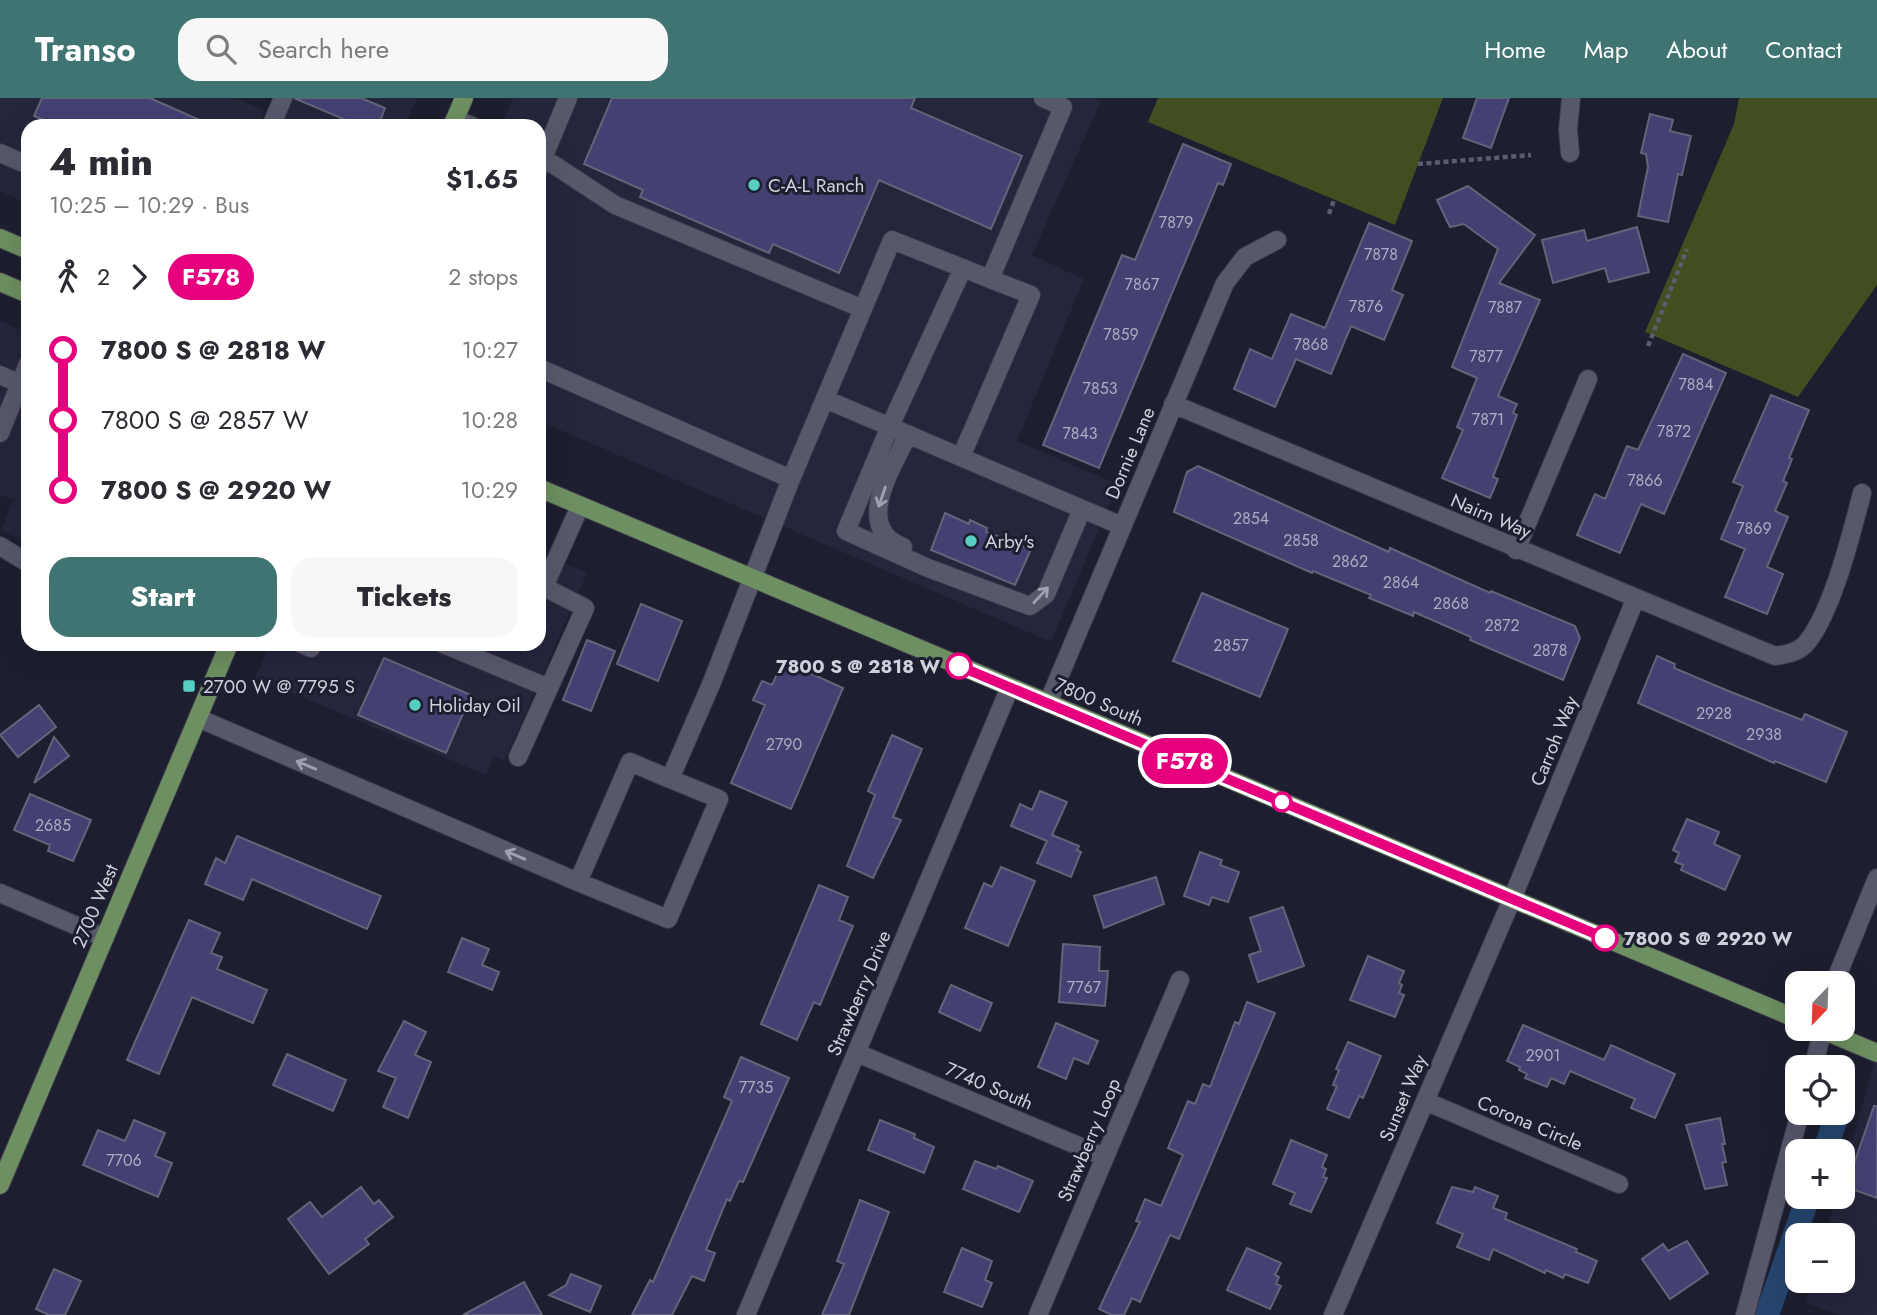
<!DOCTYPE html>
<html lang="en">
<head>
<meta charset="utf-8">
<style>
  :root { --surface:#fff; --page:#f7f7f7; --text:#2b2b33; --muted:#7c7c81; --accent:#3f7473 }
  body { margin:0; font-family:Jost,sans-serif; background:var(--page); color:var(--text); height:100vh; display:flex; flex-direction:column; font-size:26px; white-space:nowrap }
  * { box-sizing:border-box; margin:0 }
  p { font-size:23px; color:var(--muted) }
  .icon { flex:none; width:38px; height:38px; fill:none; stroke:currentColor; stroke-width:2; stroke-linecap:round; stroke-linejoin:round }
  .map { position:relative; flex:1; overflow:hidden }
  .drawer { position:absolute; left:21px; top:21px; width:525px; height:532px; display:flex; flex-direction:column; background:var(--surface); border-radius:21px; box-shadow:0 7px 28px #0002 }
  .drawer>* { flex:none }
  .badge { padding:0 14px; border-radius:23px; font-size:24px; line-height:46px }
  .needle { width:46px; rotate:203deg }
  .buttons { position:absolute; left:1785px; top:873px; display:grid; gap:14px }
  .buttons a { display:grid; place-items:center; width:70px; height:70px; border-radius:14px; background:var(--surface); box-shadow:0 7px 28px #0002; font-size:35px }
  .map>.badge { position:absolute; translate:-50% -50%; box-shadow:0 0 0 4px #fff }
  .legs { display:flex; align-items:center; gap:10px; height:77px; padding:0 28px; font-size:23px }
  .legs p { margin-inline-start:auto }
  .headline { display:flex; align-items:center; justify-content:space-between; height:119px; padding:0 28px }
  h1 { font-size:38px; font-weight:800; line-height:52px }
  .cta { display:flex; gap:14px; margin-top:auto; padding:14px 28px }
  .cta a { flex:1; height:80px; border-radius:21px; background:var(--accent); color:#fff; font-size:28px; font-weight:800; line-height:80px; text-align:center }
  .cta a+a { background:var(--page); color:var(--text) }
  ul { padding:0 28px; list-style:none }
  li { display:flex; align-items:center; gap:24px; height:70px; font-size:26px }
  li i { display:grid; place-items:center; width:10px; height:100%; margin:0 9px; background:currentColor }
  li i::after { content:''; width:18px; height:18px; margin:-9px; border:5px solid; border-radius:50%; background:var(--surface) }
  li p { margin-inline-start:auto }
  li:first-child i { background:linear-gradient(#0000 50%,currentColor 0) }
  li:last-child i { background:linear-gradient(currentColor 50%,#0000 0) }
  header { display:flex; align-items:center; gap:42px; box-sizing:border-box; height:98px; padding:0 35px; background:var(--accent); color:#fff }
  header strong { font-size:33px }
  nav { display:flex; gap:38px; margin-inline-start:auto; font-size:24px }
  .search { width:490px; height:63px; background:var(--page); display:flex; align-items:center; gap:18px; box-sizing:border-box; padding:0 24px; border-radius:21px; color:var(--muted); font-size:26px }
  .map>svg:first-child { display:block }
  .built { fill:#25253c }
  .green { fill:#404e20 }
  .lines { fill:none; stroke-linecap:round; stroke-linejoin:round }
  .canal { stroke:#26466f; stroke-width:24 }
  .building { fill:#424172; stroke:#636479; stroke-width:2 }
  .minor-casing { stroke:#383746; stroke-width:20 }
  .major-casing { stroke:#383746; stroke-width:20 }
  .path { stroke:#5c5c6c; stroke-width:4.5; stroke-dasharray:5 3.5; stroke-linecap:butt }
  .minor { stroke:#58586d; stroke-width:18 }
  .major { stroke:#6d8f61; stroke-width:18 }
  .oneway { stroke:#a0a0b0 }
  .line-1-casing { stroke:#fff; stroke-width:16 }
  .line-1 { stroke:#e6007e; stroke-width:10 }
  .poi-dot { fill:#57cec1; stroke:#1d1e2f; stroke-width:2.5 }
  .stop-1-dot { fill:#fff; stroke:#e6007e; stroke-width:3.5 }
  .labels { text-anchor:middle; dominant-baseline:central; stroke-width:6; stroke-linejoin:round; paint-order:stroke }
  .number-label { font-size:16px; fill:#acacc2 }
  .poi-label { font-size:19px; fill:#d0d0dc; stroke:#1d1e2f; text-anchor:start }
  .street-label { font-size:19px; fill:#d0d0dc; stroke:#1d1e2f }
  .stop-label { font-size:19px; font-weight:bold; fill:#d0d0dc; stroke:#1d1e2f; text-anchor:end }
</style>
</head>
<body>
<header>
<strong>Transo</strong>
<div class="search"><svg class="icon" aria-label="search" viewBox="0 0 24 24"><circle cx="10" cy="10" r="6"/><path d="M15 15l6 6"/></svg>Search here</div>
<nav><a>Home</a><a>Map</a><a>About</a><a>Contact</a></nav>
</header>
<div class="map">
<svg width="1877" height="1217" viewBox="0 0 1877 1217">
  <rect width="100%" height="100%" fill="#1d1e2f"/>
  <!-- built -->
  <path class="built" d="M0 0H235L264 12 258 28H28V106L0 93Z
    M274 0H417L405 28H262Z
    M513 0H1095L1101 3 1032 157 1084 181 1017 343 1118 386 1051 544 539 323V28H501Z
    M0 223 28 235V444L1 433 13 402 0 397Z
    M539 454 587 475 505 662 494 658 486 677 255 579 270 546H539Z
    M1877 955V1217H1841L1806 1205 1812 1183H1843V1138L1825 1137 1836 1099H1843V1075Z"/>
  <!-- green -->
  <path class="green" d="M1158 0H1443L1395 127 1148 24Z
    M1739 0H1877V187L1798 299 1645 234 1734 26Z"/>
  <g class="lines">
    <!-- canal -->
    <path class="canal" d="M1824 1054 1838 1015
      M1767 1217 1808 1099"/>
  </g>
  <!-- building -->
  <path class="building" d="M42 0H150L213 28H58L34 18Z
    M294 0H361L385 10 378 28H360Z
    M612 0H915L911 10 1022 58 991 131 879 82 839 175 773 146 769 155 640 99 643 92 584 66Z
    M1477 0H1509L1491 50 1463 40Z
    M1650 16 1673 22 1670 33 1691 38 1682 77 1678 76 1668 124 1638 118 1648 69 1646 56 1641 55Z
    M1183 46 1231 66 1223 87 1218 85 1099 370 1043 347 1122 157 1135 162Z
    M1468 88 1535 137 1499 185 1540 202 1498 298 1517 306 1513 315 1517 317 1493 379 1498 381 1490 400 1442 380 1463 332 1457 329 1477 280 1452 269 1498 151 1464 126 1450 129 1437 102Z
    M1369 125 1412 143 1392 192 1403 197 1384 242 1351 228 1331 276 1296 261 1275 309 1234 291 1250 251 1272 261 1291 216 1325 230Z
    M1637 129 1649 174 1609 184 1605 170 1553 185 1542 142 1584 132 1587 143Z
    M1683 256 1726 275 1664 416 1641 406 1620 455 1577 437 1595 396 1605 401 1627 348 1638 352Z
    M1771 297 1809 312 1789 360 1792 361 1783 383 1787 385 1775 413 1788 419 1767 469 1783 476 1767 516 1725 499 1745 451 1721 441 1743 388 1733 384Z
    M1198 368 1389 454 1390 450 1490 495 1491 493 1575 528 1580 540 1563 582 1470 542 1471 539 1414 514 1413 518 1369 500 1371 497 1313 473 1312 475 1174 414 1187 374Z
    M945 415 969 426 970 422 987 430 986 434 1031 451 1015 487 931 452Z
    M1202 495 1288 531 1260 599 1173 563Z
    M641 506 682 523 658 583 617 566Z
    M587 542 615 553 591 613 563 602Z
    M1657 558 1675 566 1674 570 1726 592 1802 622 1805 616 1847 634 1826 684 1775 663 1774 665 1638 605Z
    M384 560 471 597 446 655 358 617Z
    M783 563 843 590 791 711 731 685 765 607 753 602 762 583 772 587Z
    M39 607 56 629 18 659 0 637Z
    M892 637 922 651 893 719 901 722 873 780 847 768 875 697 868 693Z
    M54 639 69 658 34 685Z
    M1040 693 1067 704 1052 737 1079 748 1077 752 1081 754 1071 779 1037 765 1047 743 1011 728 1020 706 1032 712Z
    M30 696 91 722 73 763 48 753 50 747 14 732Z
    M1687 721 1719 734 1714 746 1740 758 1725 792 1681 772 1683 767 1675 764 1679 755 1673 752Z
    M237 738 381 798 367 831 252 781 243 802 205 786 216 760 225 765Z
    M1200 754 1222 762 1220 767 1239 774 1228 804 1212 799 1209 807 1184 798Z
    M1001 769 1035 783 1008 848 965 830 984 785 992 789Z
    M1156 779 1164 806 1104 830 1094 798Z
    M819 787 848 799 839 822 853 828 820 907 814 904 797 942 761 926Z
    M1283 809 1304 868 1258 884 1249 857 1261 853 1250 820Z
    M189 822 220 835 211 855 222 859 217 871 267 892 253 925 192 899 159 976 127 962Z
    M462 840 489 851 482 867 499 874 492 892 448 874Z
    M1063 846 1100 849 1099 873H1108L1105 908 1059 904Z
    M1368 858 1404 873 1399 885 1402 887 1399 895 1404 897 1395 919 1350 902Z
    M951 887 992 905 980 933 939 914Z
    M1247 904 1275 915 1179 1141 1170 1137 1140 1204 1132 1200 1124 1217H1112L1099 1211 1140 1124 1136 1123 1145 1101 1161 1108 1183 1057 1168 1050 1188 1003 1195 1006 1203 986 1210 989 1235 924 1239 926Z
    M404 923 426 934 415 957 431 964 408 1020 383 1009 396 980 378 973Z
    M1056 925 1098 943 1088 966 1074 960 1066 981 1038 969Z
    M1523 927 1604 962 1611 947 1675 976 1655 1020 1631 1010 1635 1001 1570 973 1564 986 1551 980 1547 989 1525 980 1527 976 1519 972 1520 969 1507 963Z
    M1348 944 1381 958 1363 1000 1359 998 1349 1020 1327 1011 1337 988 1333 987 1339 972 1336 971Z
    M287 956 346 982 333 1013 273 987Z
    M741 959 789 980 743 1084 739 1083 730 1103 727 1101 706 1152 715 1155 704 1183 692 1178 672 1217H632L650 1182 653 1184 732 1003 724 999Z
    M1874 1008H1877V1100L1846 1089Z
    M1720 1020 1725 1046H1722L1726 1064 1722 1065 1727 1087 1705 1091 1686 1027Z
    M134 1022 165 1035 155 1058 172 1065 158 1099 83 1067 98 1032 125 1043Z
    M880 1022 915 1036 914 1040 934 1049 924 1075 868 1052Z
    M1291 1042 1327 1057 1322 1069 1326 1071 1323 1079 1327 1080 1311 1114 1290 1106 1295 1095 1273 1086Z
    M975 1063 996 1071 998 1068 1033 1083 1019 1114 963 1091Z
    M361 1089 374 1106 379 1102 393 1119 365 1141 369 1146 329 1176 288 1121 310 1104 322 1119Z
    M1452 1089 1473 1094 1475 1089 1498 1098 1493 1110 1507 1115 1505 1121 1577 1151 1576 1154 1597 1163 1588 1185 1565 1176 1563 1180 1546 1172 1545 1175 1493 1151 1489 1162 1457 1149 1463 1136 1437 1125Z
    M860 1102 889 1114 849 1217H822L844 1166 837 1163Z
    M1687 1143 1708 1175 1670 1201 1642 1161 1663 1146 1668 1153Z
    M962 1150 992 1163 985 1182 992 1185 982 1209 944 1194Z
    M1247 1150 1281 1165 1275 1177 1279 1179 1276 1186 1281 1188 1270 1211 1227 1192Z
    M54 1171 81 1183 65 1217H49L36 1211Z
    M571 1176 601 1188 590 1214 549 1197 566 1187Z
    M524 1184 542 1217H463Z"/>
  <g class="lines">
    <defs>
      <path id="minor" d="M455 21 472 28
        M271 28 283 0
        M0 55 28 67
        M1570 55 1568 31 1571 0
        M539 57 615 107 863 211
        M539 70 568 0
        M963 170 890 328 846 433 928 470 1030 508 1046 496 1082 411
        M539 270 791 381
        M0 277 20 286
        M825 301 1122 428
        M1173 306 1775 558C1788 556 1800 554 1808 543 1833 511 1852 434 1862 395
        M0 335 28 266
        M961 359 1031 197 990 181
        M0 448 28 465
        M903 449C852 429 893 370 908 336
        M1516 452 1588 281
        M539 487 544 489 580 408
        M302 546 311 550 313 546
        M443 546 549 590
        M1048 605 1225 185 1245 159 1277 142
        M198 620 578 784
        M518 659 585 510 544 489
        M670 681 719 701 668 821 578 784 630 664 670 681 712 584 791 381 892 142 990 181 1063 9 1043 0
        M0 795 105 840
        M1834 886 1877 780
        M857 955 1105 1059
        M1813 970 1823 931
        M1425 1003 1619 1086
        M746 1217 1010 589
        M1038 1217 1180 882
        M1333 1217 1512 801 1635 502
        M1745 1217 1800 1015"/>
      <path id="major" d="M452 28 464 0
        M0 140 28 152
        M0 184 28 196
        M539 390 1797 921
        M1820 931 1877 955
        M0 1087 229 546"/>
    </defs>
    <!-- minor casing -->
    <use href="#minor" class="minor-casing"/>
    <!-- major casing -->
    <use href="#major" class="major-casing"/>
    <!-- path -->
    <path class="path" d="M1418 66 1531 57
      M1329 116 1334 102
      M1648 248 1687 151"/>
    <!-- minor -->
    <use href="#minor" class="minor"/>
    <!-- major -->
    <use href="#major" class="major"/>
  </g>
  <!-- one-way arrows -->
  <defs><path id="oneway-shaft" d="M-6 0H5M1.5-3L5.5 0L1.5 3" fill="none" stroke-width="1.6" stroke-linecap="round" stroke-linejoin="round" transform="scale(1.75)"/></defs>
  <g class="oneway">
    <use href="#oneway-shaft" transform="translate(882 399) rotate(109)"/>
    <use href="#oneway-shaft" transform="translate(1041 497) rotate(-47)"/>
    <use href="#oneway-shaft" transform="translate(306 667) rotate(-157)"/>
    <use href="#oneway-shaft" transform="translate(515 757) rotate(-157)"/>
  </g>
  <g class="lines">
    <defs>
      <path id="line-1" d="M959 568 1605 840"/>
    </defs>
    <!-- line-1 casing -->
    <use href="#line-1" class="line-1-casing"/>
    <!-- line-1 -->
    <use href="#line-1" class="line-1"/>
  </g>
  <!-- markers -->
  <g class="poi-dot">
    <circle cx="754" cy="87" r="7"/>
    <circle cx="971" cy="443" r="7"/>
    <rect x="182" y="581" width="14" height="14" rx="3.5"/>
    <circle cx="415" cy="607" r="7"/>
  </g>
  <g class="stop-1-dot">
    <circle cx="959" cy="568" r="12"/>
    <circle cx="1282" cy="704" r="9"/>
    <circle cx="1605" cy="840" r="12"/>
  </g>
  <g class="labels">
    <!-- number labels -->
    <g class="number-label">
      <text x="1176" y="124">7879</text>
      <text x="1381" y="156">7878</text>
      <text x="1142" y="186">7867</text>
      <text x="1366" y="208">7876</text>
      <text x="1505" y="209">7887</text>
      <text x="1121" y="236">7859</text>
      <text x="1311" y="246">7868</text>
      <text x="1486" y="258">7877</text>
      <text x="1696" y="286">7884</text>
      <text x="1100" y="290">7853</text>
      <text x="1488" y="321">7871</text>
      <text x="1674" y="333">7872</text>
      <text x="1080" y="335">7843</text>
      <text x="1645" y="382">7866</text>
      <text x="1251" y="420">2854</text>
      <text x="1754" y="430">7869</text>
      <text x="1301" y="442">2858</text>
      <text x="1350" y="463">2862</text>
      <text x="1401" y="484">2864</text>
      <text x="1451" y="505">2868</text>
      <text x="1502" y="527">2872</text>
      <text x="1231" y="547">2857</text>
      <text x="1550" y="552">2878</text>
      <text x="1714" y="615">2928</text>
      <text x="1764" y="636">2938</text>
      <text x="784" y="646">2790</text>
      <text x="53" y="727">2685</text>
      <text x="1084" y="889">7767</text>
      <text x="1543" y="957">2901</text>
      <text x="756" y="989">7735</text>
      <text x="124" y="1062">7706</text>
    </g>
    <!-- poi labels -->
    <g class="poi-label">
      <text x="768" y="87">C-A-L Ranch</text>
      <text x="985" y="443">Arby's</text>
      <text x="203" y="588">2700 W @ 7795 S</text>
      <text x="429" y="607">Holiday Oil</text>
    </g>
    <!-- street labels -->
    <g class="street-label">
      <text transform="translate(1130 355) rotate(-67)">Dornie Lane</text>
      <text transform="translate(1491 418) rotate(23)">Nairn Way</text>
      <text transform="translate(1099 604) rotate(23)">7800 South</text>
      <text transform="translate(1554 643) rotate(-68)">Carroh Way</text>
      <text transform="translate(95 808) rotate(-67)">2700 West</text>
      <text transform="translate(859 895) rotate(-67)">Strawberry Drive</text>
      <text transform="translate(989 988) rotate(23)">7740 South</text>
      <text transform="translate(1403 1000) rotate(-67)">Sunset Way</text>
      <text transform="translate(1530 1025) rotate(23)">Corona Circle</text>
      <text transform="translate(1089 1042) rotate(-67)">Strawberry Loop</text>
    </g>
    <!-- stop labels -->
    <g class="stop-label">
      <text x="940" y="568">7800 S @ 2818 W</text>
      <text x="1624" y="840" text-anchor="start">7800 S @ 2920 W</text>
    </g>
  </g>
</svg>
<div class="buttons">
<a><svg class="needle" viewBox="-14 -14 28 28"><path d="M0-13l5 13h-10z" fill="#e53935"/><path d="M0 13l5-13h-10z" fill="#7c7c81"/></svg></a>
<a><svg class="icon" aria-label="locate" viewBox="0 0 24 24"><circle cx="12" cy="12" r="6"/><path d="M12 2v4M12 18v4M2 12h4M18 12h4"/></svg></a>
<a>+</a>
<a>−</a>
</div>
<b class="badge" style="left:1185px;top:663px;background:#e6007e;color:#fff">F578</b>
<section class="drawer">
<div class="headline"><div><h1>4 min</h1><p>10:25 – 10:29 · Bus</p></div><b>$1.65</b></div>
<div class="legs"><svg class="icon" aria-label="walk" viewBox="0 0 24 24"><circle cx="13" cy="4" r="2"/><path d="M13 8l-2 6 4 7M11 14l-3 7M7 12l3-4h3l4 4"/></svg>2<svg class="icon" aria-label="forward" viewBox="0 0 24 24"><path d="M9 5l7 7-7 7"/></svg><b class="badge" style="background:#e6007e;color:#fff">F578</b><p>2 stops</p></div>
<ul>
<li><i style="color:#e6007e"></i><b>7800 S @ 2818 W</b><p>10:27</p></li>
<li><i style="color:#e6007e"></i><span>7800 S @ 2857 W</span><p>10:28</p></li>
<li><i style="color:#e6007e"></i><b>7800 S @ 2920 W</b><p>10:29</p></li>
</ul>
<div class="cta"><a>Start</a><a>Tickets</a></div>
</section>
</div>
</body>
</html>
